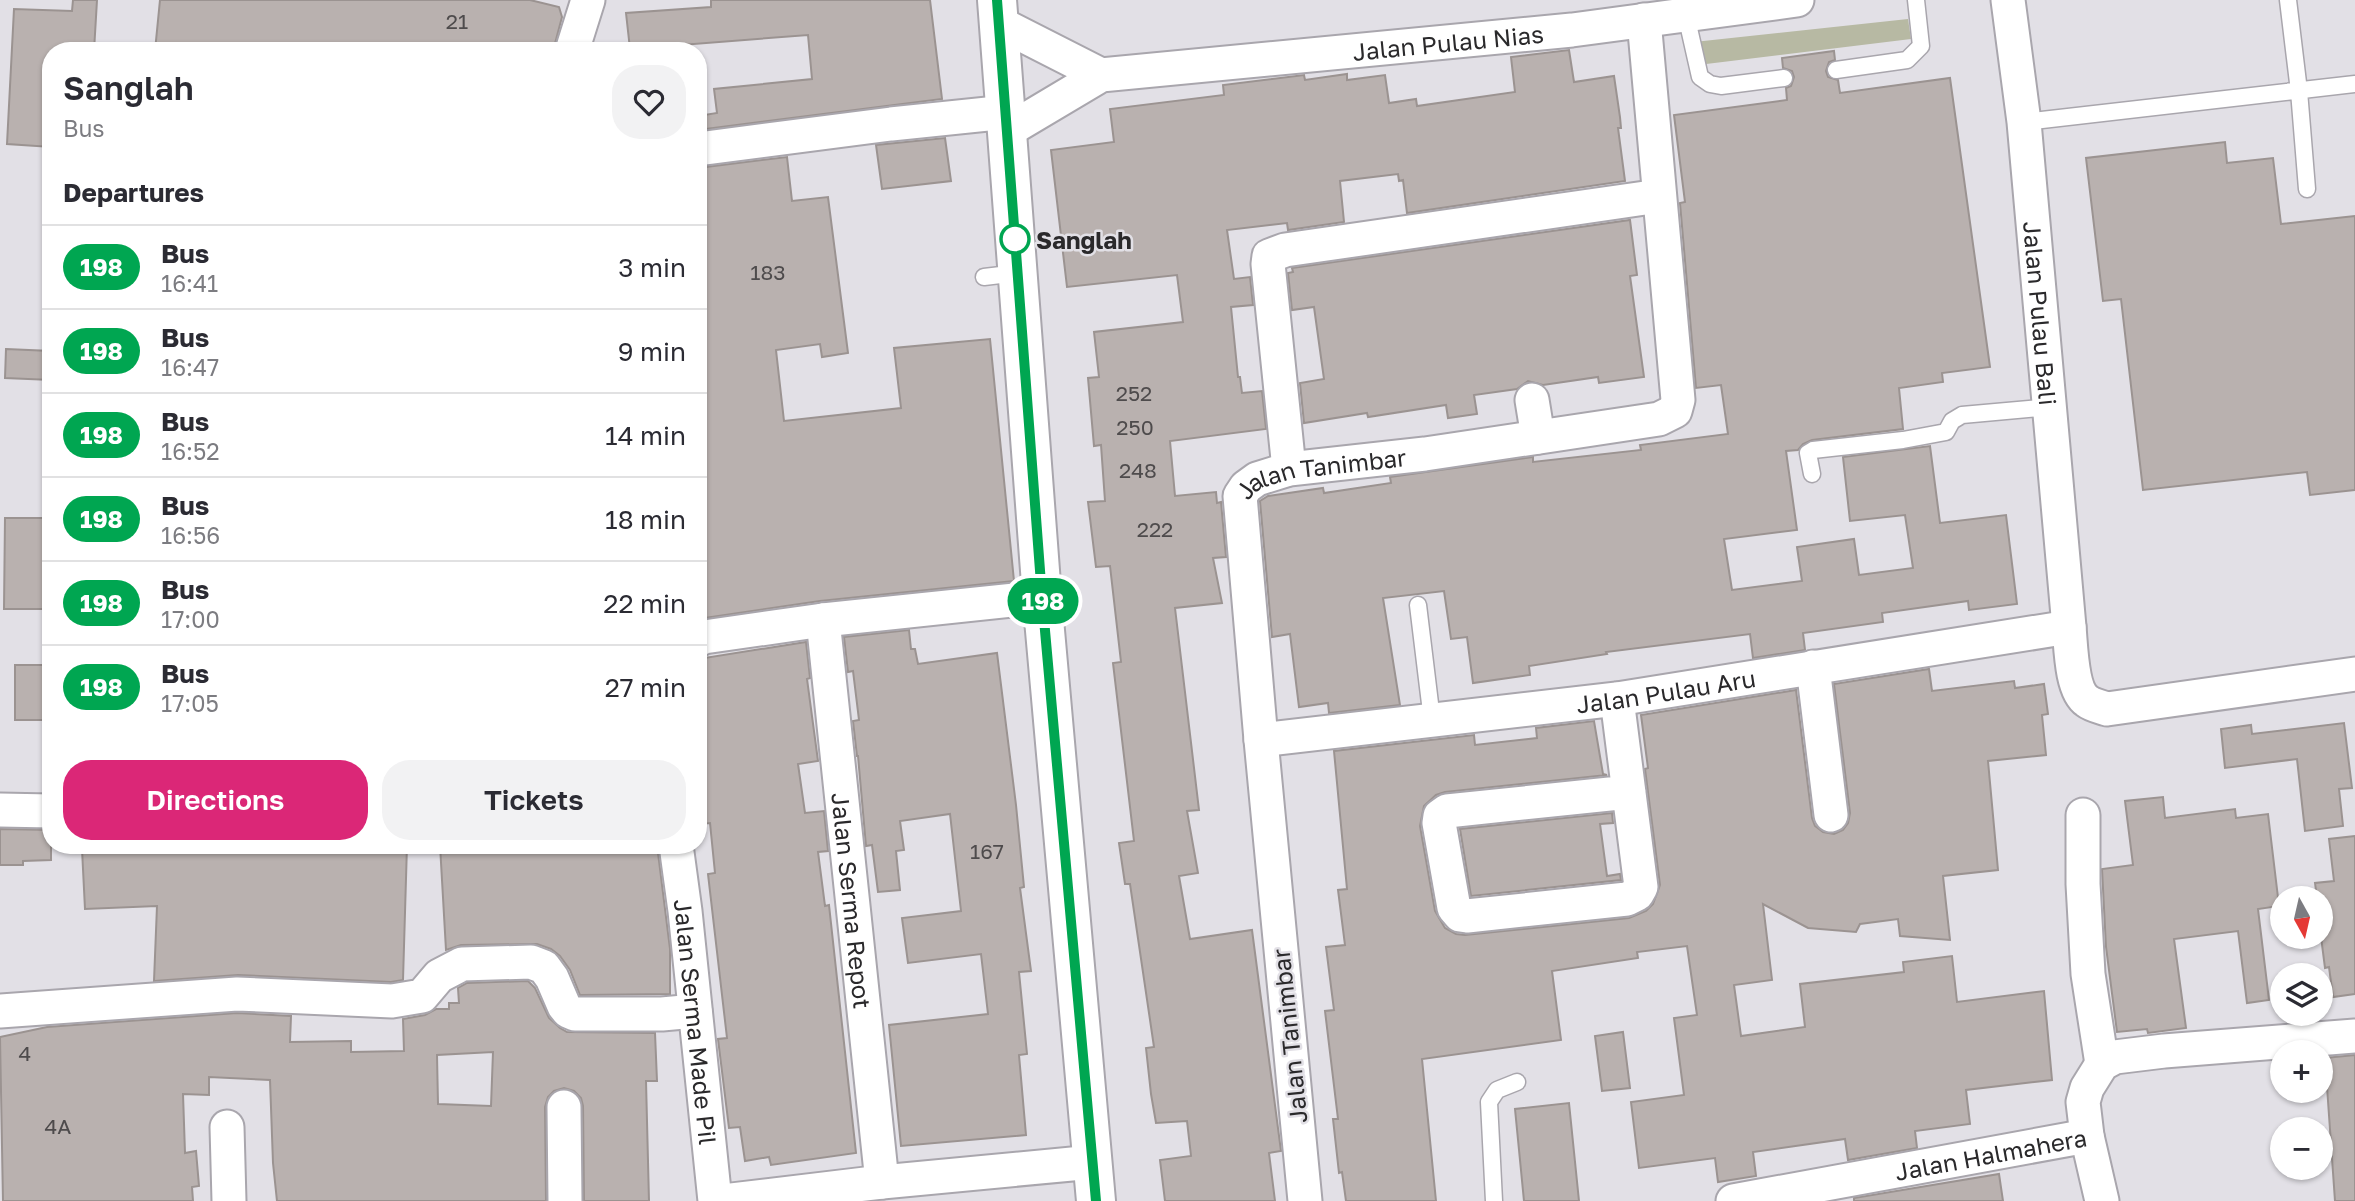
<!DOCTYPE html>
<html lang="en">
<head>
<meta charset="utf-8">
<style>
  :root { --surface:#fff; --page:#f2f2f3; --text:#2b2b33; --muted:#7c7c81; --line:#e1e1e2; --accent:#db2777 }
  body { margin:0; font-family:"Golos Text",sans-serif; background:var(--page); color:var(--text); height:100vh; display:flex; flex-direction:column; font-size:26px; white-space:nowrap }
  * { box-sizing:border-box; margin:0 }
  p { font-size:23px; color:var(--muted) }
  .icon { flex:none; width:38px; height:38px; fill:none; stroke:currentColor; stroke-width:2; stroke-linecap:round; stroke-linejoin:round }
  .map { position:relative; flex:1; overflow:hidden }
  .details { position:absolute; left:42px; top:42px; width:665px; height:812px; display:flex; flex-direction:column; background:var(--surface); border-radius:28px; box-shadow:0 2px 5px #0004 }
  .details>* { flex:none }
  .badge { padding:0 14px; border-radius:23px; font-size:24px; line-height:46px }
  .needle { width:46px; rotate:172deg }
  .fabs { position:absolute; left:2270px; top:886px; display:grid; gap:14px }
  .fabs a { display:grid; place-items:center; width:63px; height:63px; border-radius:50%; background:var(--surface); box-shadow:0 2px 5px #0004; font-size:35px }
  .map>.badge { position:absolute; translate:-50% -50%; box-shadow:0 0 0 4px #fff }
  h2 { padding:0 21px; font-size:26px; line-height:63px }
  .round { display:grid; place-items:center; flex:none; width:74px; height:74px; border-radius:28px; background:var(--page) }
  .overview { display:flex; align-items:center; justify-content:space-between; height:119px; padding:0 21px }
  h1 { font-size:33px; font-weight:600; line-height:52px }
  .button { display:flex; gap:14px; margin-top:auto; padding:14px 21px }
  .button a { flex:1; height:80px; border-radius:28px; background:var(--accent); color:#fff; font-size:28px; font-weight:600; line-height:80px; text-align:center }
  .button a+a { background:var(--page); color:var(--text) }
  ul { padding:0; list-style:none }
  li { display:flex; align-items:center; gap:21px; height:84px; padding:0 21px; border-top:2px solid var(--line) }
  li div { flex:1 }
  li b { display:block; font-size:26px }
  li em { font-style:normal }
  li .badge { min-width:77px; font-weight:700; text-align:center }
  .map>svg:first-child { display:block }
  .green { fill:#b7b9a3 }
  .building { fill:#b9b1af; stroke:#9b9391; stroke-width:2; fill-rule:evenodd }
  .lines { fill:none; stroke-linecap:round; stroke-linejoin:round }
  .service-casing { stroke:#a9a6ad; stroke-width:19 }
  .minor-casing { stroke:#a9a6ad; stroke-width:37 }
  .secondary-casing { stroke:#a9a6ad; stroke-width:42 }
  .service { stroke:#fff; stroke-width:16 }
  .minor { stroke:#fff; stroke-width:33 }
  .secondary { stroke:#fff; stroke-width:38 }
  .line-casing { stroke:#fff; stroke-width:16 }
  .line { stroke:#00a651; stroke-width:10 }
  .stop-dot { fill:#fff; stroke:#00a651; stroke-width:3.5 }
  .labels { text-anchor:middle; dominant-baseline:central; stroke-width:5; stroke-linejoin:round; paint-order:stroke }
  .number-label { font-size:21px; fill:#4e4b4c }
  .street-label { font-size:24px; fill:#2a292b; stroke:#e2e0e6 }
  .stop-label { font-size:24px; font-weight:bold; fill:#2a292b; stroke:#e2e0e6; text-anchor:start }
</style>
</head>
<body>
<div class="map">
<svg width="2355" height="1201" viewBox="0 0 2355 1201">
  <rect width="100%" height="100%" fill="#e2e0e6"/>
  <!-- green -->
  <path class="green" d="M1908 19 1911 39 1698 65 1694 42Z"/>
  <!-- building -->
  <path class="building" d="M73 0H97L94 51H51V147L7 144 14 9 72 11Z
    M160 0H530L559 7 562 17 553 51H155Z
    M711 0H930L942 99 698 130V116L717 113 714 89 812 79 808 35 630 49 626 13 711 7Z
    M1569 50 1574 82 1614 76 1620 117 1621 128H1618L1625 181 1407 213 1403 180 1399 181 1398 174 1340 181 1344 222 1288 230 1287 223 1227 230 1234 279 1250 277 1253 305 1231 307 1238 377H1240L1242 393 1262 391 1266 429 1170 441 1175 496 1216 492 1217 503 1221 502 1226 557 1213 558 1222 603 1175 608 1199 810 1187 811 1198 873 1179 876 1190 939 1252 930 1281 1151 1269 1153 1275 1201H1165L1160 1160 1191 1156 1187 1121 1156 1123 1151 1094 1146 1048 1154 1047 1130 884H1125L1119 843 1134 841 1113 663 1121 662 1110 566 1096 567 1088 502 1105 501 1101 445 1094 446 1088 378 1099 377 1094 332 1183 322 1177 275 1067 287 1051 150 1114 142 1110 109 1224 95 1223 85 1304 75 1305 80 1347 74V80L1385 75 1389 103 1416 99 1417 106 1515 92 1511 57Z
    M1834 51 1835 60 1829 62 1826 71 1828 77 1838 80 1840 93 1950 78 1990 367 1942 373 1943 382 1899 388 1903 429 1812 440 1803 444 1798 450 1786 451 1797 530 1724 539 1732 590 1802 581 1797 547 1854 539 1859 575 1913 568 1905 515 1850 521 1843 457 1930 446 1940 523 2006 515 2017 604 1969 610 1968 601 1882 613 1883 622 1803 633 1805 650 1753 658 1750 634 1606 652 1607 654 1529 666 1530 675 1473 683 1467 637 1451 639 1444 591 1383 598 1400 705 1329 713 1328 703 1299 707 1290 634 1272 637 1260 501 1268 496 1323 488 1324 493 1391 483 1390 477 1533 457V462L1641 450 1640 445 1728 434 1721 385 1696 388 1680 203 1685 202 1674 115 1787 100 1786 88 1791 86 1794 77 1792 71 1783 68 1782 58Z
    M945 138 951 181 882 189 876 145Z
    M2225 142 2227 163 2273 158 2281 224 2355 216V490L2310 495 2307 472 2143 490 2121 299 2103 301 2086 158Z
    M787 157 792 201 828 197 848 353 822 357 820 344 776 350 784 421 901 408 894 348 990 339 1014 581 820 601 698 619V168Z
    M1630 220 1637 275 1630 276 1644 377 1599 383 1598 377 1543 385 1528 381 1517 389 1474 395 1477 414 1448 418 1446 405 1368 417 1367 413 1304 423 1300 383 1324 379 1314 307 1292 310 1288 273 1293 272 1292 268Z
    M6 349 51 351V380L5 378Z
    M5 518H51V609H4Z
    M909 630 911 649H915L918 664 997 653 1016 805 1024 887 1020 888 1031 971 1019 972 1027 1054 1019 1055 1026 1135 901 1146 889 1025 988 1014 981 954 908 963 902 918 961 911 950 814 900 821 904 850 896 851 900 890 878 892 872 845 866 846 858 756H857L853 721 859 720 853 671 848 672 844 637Z
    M806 642 810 678 807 679 818 761 798 764 805 813 824 811 828 851 818 852 825 906 829 905 856 1153 771 1165 769 1157 745 1161 740 1127 729 1128 718 1039 727 1038 708 874 715 873 710 823 702 824 698 797V659Z
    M15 665H51V720H15Z
    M1929 669 1932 691 2014 681 2015 688 2044 684 2048 714 2042 715 2046 755 1988 761 1998 870 1943 876 1950 940 1900 936 1898 919 1860 924 1856 932 1808 928 1763 904 1772 980 1734 985 1741 1036 1805 1027 1800 984 1904 972 1903 962 1952 956 1957 1002 2044 991 2052 1080 1966 1090 1970 1124 1915 1131 1917 1148 1848 1160 1845 1139 1753 1152 1756 1176 1718 1182 1715 1158 1639 1168 1631 1102 1684 1095 1674 1018 1697 1015 1687 946 1637 952 1638 958 1552 971 1561 1040 1422 1059 1436 1201H1346L1342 1172 1339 1173 1333 1119H1338L1325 1011 1334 1010 1326 947 1345 945 1338 890 1347 889 1334 751 1474 735 1475 745 1537 738 1536 728 1594 721 1603 774 1607 775 1445 792 1436 795 1424 806 1420 826 1435 911 1445 928 1456 934 1465 935 1629 918 1646 911 1653 904 1660 885 1645 769 1648 768 1641 715 1796 690 1812 818 1815 826 1823 832 1834 834 1843 830 1848 823 1850 813 1834 684Z
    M2344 723 2352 788 2339 789 2343 826 2305 831 2297 759 2225 768 2221 729 2251 725 2252 734Z
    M2163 797 2165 818 2235 809 2236 818 2268 814 2279 906 2258 909 2269 1000 2247 1003 2238 931 2174 939 2186 1028 2148 1033 2147 1029 2117 1032 2106 947 2102 869 2133 865 2125 801Z
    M1612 813 1613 823 1600 824 1607 876 1620 874 1621 880 1471 896 1460 829Z
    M0 829 51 830V860L23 861V865H0Z
    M2355 836V994L2333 997 2329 967 2325 968 2320 929V898H2317L2315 883 2334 881 2329 839Z
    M226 845H407L403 980 391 982 238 975 154 981 157 906 85 909 82 849H226Z
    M440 845H657L670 949V994L580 995 570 970 560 956 551 949 537 944 461 945 446 950Z
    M528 981 535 988 549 1018 560 1028 567 1032 655 1033 657 1081H646L649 1201H584L583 1106 581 1098 574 1091 564 1088 554 1091 548 1097 545 1107 546 1201H277L273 1163 270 1080 209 1077V1095L183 1094 185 1153 196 1151 199 1186 192 1187 193 1201H3L0 1037 47 1027 237 1013 291 1016 290 1042 351 1041V1052L404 1051 403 1019 425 1015 436 1009H449V1003H459L458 988 467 983ZM493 1052 491 1106 438 1104 437 1055Z
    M1623 1032 1630 1088 1602 1091 1595 1036Z
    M2355 1055V1201H2335L2325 1058Z
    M1569 1103 1579 1201H1524L1515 1109Z
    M1999 1174 2003 1201H1854V1198Z"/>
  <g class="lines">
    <defs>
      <path id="service" d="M2288 0 2299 91 2307 189
        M1686 15 1700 77 1710 84 1721 86 1784 78
        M1836 70 1907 60 1921 46 1916 0
        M2024 122 2355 84
        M984 277 1018 273
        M1812 474 1808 453 1813 450 1903 440 1946 432 1952 421 1962 415 2051 407
        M1418 605 1432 720
        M1494 1201 1489 1102 1497 1090 1517 1082"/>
      <g id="minor">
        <path id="s1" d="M2008 0 2024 122 2069 627C2071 646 2071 690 2087 701 2092 705 2101 707 2107 709L2355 674"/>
        <path d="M999 23 1101 75"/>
        <path d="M572 51 588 0"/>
        <path id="s2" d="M1007 131 1101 75 1572 30 1797 0"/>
        <path d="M698 149 891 124 1007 112"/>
        <path d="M1532 400 1538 437"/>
        <path d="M1289 469 1268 264 1269 256 1285 250 1659 196"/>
        <path id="s3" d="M823 620 882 1182"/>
        <path d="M698 640 704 637 823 620 1042 597"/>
        <path d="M1813 667 1831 815"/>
        <path d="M1617 699 1641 887 1637 894 1627 899 1467 916 1460 915 1454 908 1439 823 1440 816 1447 811 1629 792"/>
        <path id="s4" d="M1261 740 1617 699 2069 627"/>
        <path d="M0 810 51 811"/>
        <path d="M2083 815V884L2088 974 2102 1064"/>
        <path id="s5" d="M676 845 685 911 715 1201"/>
        <path d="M0 1011 237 994 392 1001 422 996 439 976 462 964 531 962 544 967 552 978 564 1006 568 1011 575 1014H662L695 1011"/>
        <path d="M564 1107 565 1201"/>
        <path d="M227 1127 229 1201"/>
        <path d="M723 1201 882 1182 1093 1162"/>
        <path id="s6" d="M1305 1201 1261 740 1240 496 1246 487 1257 479 1289 469 1425 454 1659 419 1675 411 1678 400 1644 20"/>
        <path id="s7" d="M1733 1201 2087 1136"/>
        <path d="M2102 1201 2087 1136 2083 1102 2087 1088 2102 1064 2115 1057 2164 1051 2355 1036"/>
      </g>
      <path id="secondary" d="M997 0 1042 597 1096 1201"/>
    </defs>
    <!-- service casing -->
    <use href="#service" class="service-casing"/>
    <!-- minor casing -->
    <use href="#minor" class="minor-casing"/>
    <!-- secondary casing -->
    <use href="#secondary" class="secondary-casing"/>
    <!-- service -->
    <use href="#service" class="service"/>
    <!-- minor -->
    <use href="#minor" class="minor"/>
    <!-- secondary -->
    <use href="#secondary" class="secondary"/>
  </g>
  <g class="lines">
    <defs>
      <path id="line" d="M997 0 1042 597 1096 1201"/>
    </defs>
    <!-- line casing -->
    <use href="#line" class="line-casing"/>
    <!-- line -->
    <use href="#line" class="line"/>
  </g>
  <!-- markers -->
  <circle class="stop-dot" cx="1015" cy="239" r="14"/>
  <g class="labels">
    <!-- number labels -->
    <g class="number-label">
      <text x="457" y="21">21</text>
      <text x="768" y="272">183</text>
      <text x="1134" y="393">252</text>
      <text x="1135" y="427">250</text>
      <text x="1138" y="470">248</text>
      <text x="1155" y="529">222</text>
      <text x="987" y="851">167</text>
      <text x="25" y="1053">4</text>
      <text x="58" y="1126">4A</text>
    </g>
    <!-- street labels -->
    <g class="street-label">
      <text stroke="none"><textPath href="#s2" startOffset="458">Jalan Pulau Nias</textPath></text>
      <text stroke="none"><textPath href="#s1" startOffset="315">Jalan Pulau Bali</textPath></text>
      <text stroke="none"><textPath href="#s6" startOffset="796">Jalan Tanimbar</textPath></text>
      <text stroke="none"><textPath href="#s4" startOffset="408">Jalan Pulau Aru</textPath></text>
      <text stroke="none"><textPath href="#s3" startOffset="282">Jalan Serma Repot</textPath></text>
      <text stroke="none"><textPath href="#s5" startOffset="178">Jalan Serma Made Pil</textPath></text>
      <text transform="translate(1289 1036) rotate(-96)">Jalan Tanimbar</text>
      <text stroke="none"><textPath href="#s7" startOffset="262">Jalan Halmahera</textPath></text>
    </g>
    <!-- stop labels -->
    <g class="stop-label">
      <text x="1036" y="239">Sanglah</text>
    </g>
  </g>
</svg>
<div class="fabs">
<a><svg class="needle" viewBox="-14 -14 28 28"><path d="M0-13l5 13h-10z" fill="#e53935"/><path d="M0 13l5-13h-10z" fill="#7c7c81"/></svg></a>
<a><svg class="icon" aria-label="layers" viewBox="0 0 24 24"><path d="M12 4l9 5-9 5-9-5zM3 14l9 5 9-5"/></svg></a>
<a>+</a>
<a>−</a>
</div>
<b class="badge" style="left:1043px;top:601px;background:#00a651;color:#fff">198</b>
<section class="details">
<div class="overview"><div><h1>Sanglah</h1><p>Bus</p></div><a class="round"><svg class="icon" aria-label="heart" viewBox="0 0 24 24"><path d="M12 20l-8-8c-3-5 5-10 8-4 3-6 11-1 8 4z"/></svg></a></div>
<h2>Departures</h2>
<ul>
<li><span class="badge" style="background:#00a651;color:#fff">198</span><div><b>Bus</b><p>16:41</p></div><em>3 min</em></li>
<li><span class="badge" style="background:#00a651;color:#fff">198</span><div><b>Bus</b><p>16:47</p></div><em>9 min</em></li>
<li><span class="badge" style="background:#00a651;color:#fff">198</span><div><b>Bus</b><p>16:52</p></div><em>14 min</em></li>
<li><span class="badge" style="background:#00a651;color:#fff">198</span><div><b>Bus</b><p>16:56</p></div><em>18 min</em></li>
<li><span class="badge" style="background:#00a651;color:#fff">198</span><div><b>Bus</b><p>17:00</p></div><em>22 min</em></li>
<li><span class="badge" style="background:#00a651;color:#fff">198</span><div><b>Bus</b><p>17:05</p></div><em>27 min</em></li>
</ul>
<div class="button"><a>Directions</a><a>Tickets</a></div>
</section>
</div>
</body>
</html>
